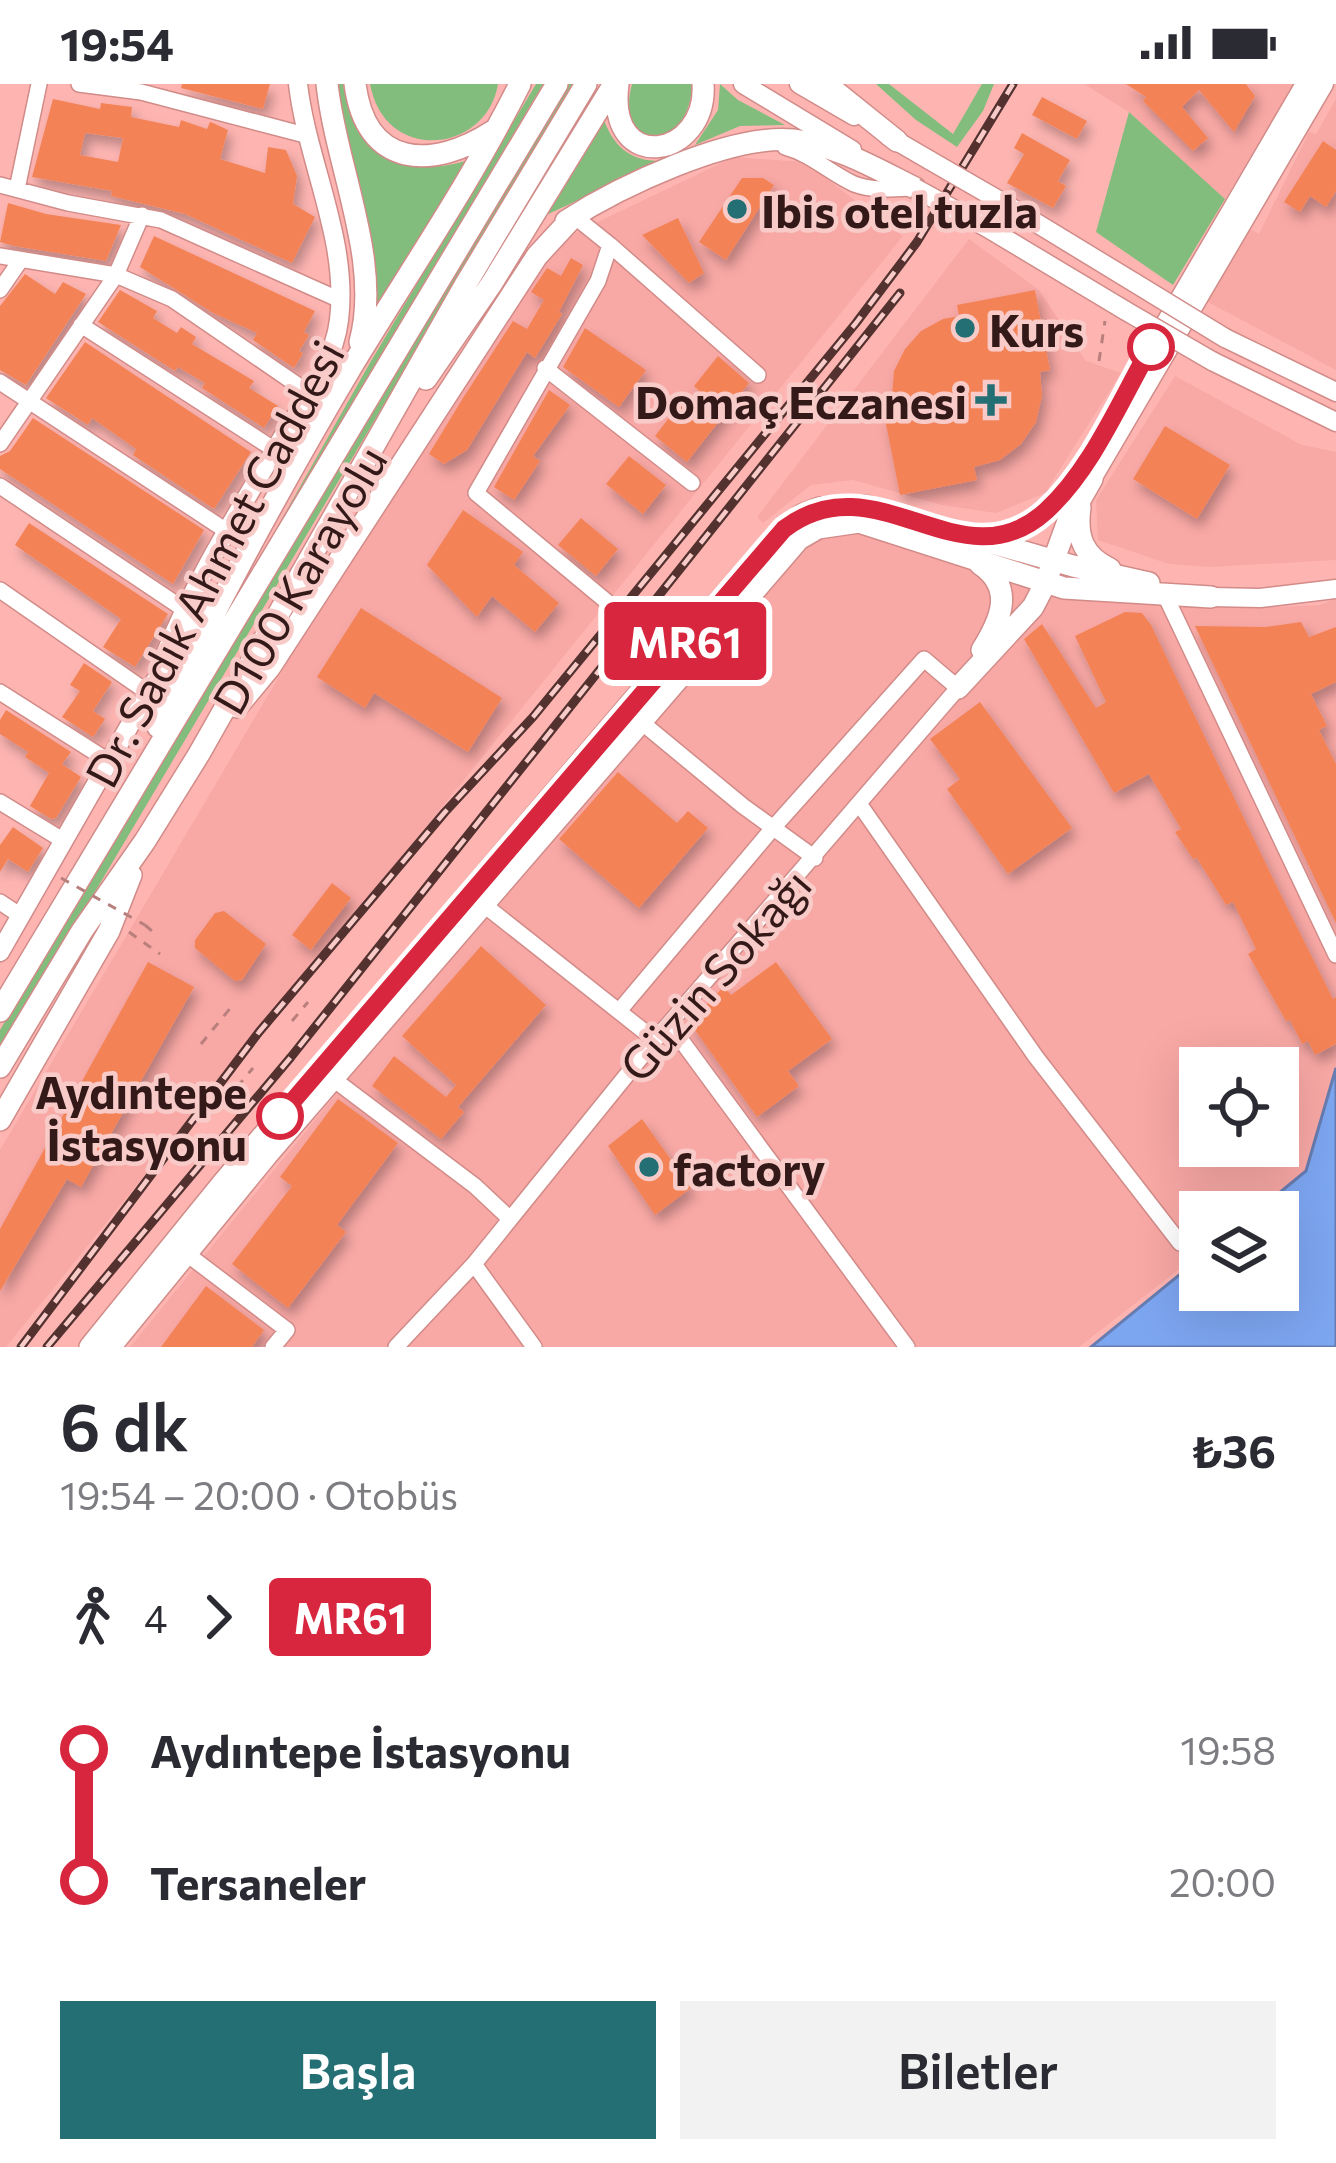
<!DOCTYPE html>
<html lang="tr">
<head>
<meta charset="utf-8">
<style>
  :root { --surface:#fff; --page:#f2f2f3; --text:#2b2b33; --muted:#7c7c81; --accent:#246f74 }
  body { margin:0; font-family:Commissioner,sans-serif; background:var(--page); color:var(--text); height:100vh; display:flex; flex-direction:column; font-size:45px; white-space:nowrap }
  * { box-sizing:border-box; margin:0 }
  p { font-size:39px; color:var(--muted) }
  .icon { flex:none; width:66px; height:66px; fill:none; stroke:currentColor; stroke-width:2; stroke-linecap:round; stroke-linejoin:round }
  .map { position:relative; height:1263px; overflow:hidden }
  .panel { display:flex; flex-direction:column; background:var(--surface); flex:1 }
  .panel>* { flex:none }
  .badge { padding:0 24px; border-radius:9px; font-size:42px; line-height:78px }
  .tools { position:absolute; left:1179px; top:963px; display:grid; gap:24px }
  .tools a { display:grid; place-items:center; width:120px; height:120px; border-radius:0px; background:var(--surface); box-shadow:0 12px 48px #0002; font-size:60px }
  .map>.badge { position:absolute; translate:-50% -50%; box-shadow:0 0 0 6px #fff }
  .legs { display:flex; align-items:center; gap:18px; height:132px; padding:0 60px; font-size:39px }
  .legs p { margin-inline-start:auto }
  .summary { display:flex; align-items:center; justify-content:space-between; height:204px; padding:0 60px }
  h1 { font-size:66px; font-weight:600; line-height:90px }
  .primary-button { display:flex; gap:24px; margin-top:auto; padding:24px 60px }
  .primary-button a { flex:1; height:138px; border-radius:0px; background:var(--accent); color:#fff; font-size:48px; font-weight:600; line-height:138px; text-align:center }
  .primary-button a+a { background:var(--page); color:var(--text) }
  ul { padding:0 60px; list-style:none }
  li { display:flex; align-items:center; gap:42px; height:132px; font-size:45px }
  li i { display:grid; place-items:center; width:18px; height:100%; margin:0 15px; background:currentColor }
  li i::after { content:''; width:30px; height:30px; margin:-15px; border:9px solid; border-radius:50%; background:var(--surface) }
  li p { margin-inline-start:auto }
  li:first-child i { background:linear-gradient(#0000 50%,currentColor 0) }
  li:last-child i { background:linear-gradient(currentColor 50%,#0000 0) }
  .status { display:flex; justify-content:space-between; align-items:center; height:84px; padding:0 60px; background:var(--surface); direction:ltr }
  .status svg { height:33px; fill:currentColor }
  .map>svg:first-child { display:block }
  .built { fill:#f8a8a5; fill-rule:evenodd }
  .green { fill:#83bd7d }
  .water { fill:#7da6f1; stroke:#677cb0; stroke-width:3 }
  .building { fill:#f38357; fill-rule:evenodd; filter:url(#shadow) }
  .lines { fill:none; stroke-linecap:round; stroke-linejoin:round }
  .minor-casing { stroke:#d18b88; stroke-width:18 }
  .major-casing { stroke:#d18b88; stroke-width:21 }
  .highway-casing { stroke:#d18b88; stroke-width:24 }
  .path { stroke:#b87f7d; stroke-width:3; stroke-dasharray:9 9; stroke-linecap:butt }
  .minor { stroke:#fff; stroke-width:15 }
  .major { stroke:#fff; stroke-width:18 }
  .highway { stroke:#fff; stroke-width:21 }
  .rail-casing { stroke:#52312f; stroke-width:9 }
  .rail { stroke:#f8cbc9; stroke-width:4.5; stroke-dasharray:14; stroke-linecap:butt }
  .major-bridge-casing { stroke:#d18b88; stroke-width:21; stroke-linecap:butt }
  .path-bridge { stroke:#b87f7d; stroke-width:3; stroke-dasharray:9 9; stroke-linecap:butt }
  .major-bridge { stroke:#fff; stroke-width:18 }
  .line-1-casing { stroke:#fff; stroke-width:27 }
  .line-1 { stroke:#d7263d; stroke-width:18 }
  .poi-dot { fill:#246f74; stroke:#f8cbc9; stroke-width:4.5 }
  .stop-1-dot { fill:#fff; stroke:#d7263d; stroke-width:6 }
  .labels { text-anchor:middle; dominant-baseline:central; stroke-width:9; stroke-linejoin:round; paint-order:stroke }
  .poi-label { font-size:45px; font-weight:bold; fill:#331918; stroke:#f8cbc9; text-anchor:start }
  .street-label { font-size:45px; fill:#331918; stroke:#f8cbc9 }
  .stop-label { font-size:45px; font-weight:bold; fill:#331918; stroke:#f8cbc9; text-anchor:end }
</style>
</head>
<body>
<div class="status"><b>19:54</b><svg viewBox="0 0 49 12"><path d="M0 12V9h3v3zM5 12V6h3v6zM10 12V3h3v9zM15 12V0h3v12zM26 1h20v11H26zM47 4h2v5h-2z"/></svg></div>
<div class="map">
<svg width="1336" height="1263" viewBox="0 0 1336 1263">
  <defs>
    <filter id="shadow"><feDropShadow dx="4.5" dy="8" stdDeviation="6" flood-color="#0004"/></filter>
  </defs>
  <rect width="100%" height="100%" fill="#feb5b2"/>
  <!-- built -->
  <path class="built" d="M1084 0H1294L1225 115 1129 28Z
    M1336 15V286L1206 217 1248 144 1259 150 1309 48 1316 50Z
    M734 73 804 78 903 152 6 1263H0V1066L409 372 560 156Z
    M969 155 1039 206 1086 277 1121 289 1045 409 996 429 942 421 853 396 811 401 763 439 757 433Z
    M1175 292 1302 361 1336 368V476L1209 483 1169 480 1098 456 1096 416Z
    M846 432 972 478 1172 516 1278 523 1320 521 1336 515V1017L1307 1085 1253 1128H1200V1169L1079 1263H130L349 994 683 607 809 441ZM1200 984H1278V1062H1200Z"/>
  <!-- green -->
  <path class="green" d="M338 0H343C354 75 404 97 472 75L377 222C375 147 346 75 338 0Z
    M370 0H498C487 69 385 81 370 0Z
    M536 0H543L227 532 371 277Z
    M561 0H574L0 968V946Z
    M632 0H692C691 69 613 70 632 0Z
    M720 0 738 16 785 41 740 42 695 61 718 26Z
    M876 0H889L953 50 982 0H994L983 27 957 63 916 36Z
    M1129 28 1225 115 1173 201 1096 148Z
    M603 33C613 63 631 78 663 77L546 131Z"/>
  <!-- water -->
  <path class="water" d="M1336 984V1263H1091L1200 1174V1206H1278V1128H1256L1306 1087Z"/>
  <!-- building -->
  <path class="building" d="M182 0H270L263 25 181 4Z
    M1126 0H1246L1255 12 1234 48 1199 6 1182 23 1208 54 1193 67 1143 17 1146 13Z
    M1042 13 1087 37 1077 55 1032 31Z
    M53 15 100 25 101 19 132 23 131 33 179 43 181 36 207 45 210 38 213 39 228 46 220 75 265 89 268 63 286 66 297 92 293 120 315 133 292 179 185 130 111 112 112 107 32 93ZM85 49 123 54 118 78 80 71Z
    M1022 49 1070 76 1058 97 1066 102 1053 124 1007 99 1024 70 1014 64Z
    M1323 57 1336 66V107L1326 123 1310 112 1300 128 1284 118Z
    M742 94H763L774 101 726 176 699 158Z
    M8 119 46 130 121 141 106 177 14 162 0 158Z
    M678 134 704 189 689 199 642 151Z
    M154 152 315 227 304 248 309 251 299 267 303 269 294 284 253 256 257 249 213 229 140 183Z
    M571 174 583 181 559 228 562 230 535 274 527 268 467 366 444 380 429 370 463 314 513 237 527 245 544 216 531 208 547 184 561 192Z
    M25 190 55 210 63 198 86 210 26 301 0 286V222Z
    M120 206 157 227 153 234 177 249 181 243 196 253 192 260 254 297 249 304 278 322 264 344 202 304 205 299 178 283 175 287 98 238Z
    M1035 206 1050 286 1040 288 1042 312 1036 338 1021 360 1000 376 974 383 977 396 900 411 885 335 897 333 892 311 894 287 905 265 921 247 943 235 959 232 957 221Z
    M585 244 646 286 619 323 563 283Z
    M85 258 251 368 214 425 133 371 136 365 92 334 88 341 46 314Z
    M718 272 749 299 687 378 655 352 685 313 700 323 707 314 694 302Z
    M549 306 570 321 533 372 540 377 514 416 494 403Z
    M33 334 204 446 173 500 0 385V372L10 367Z
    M1165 342 1230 381 1197 435 1133 395Z
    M629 372 666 401 643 430 606 400Z
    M463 426 523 468 514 481 559 519 535 548 492 512 477 533 427 481Z
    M581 434 618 465 596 492 558 461Z
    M29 439 168 530 135 583 103 563 121 535 15 461Z
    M361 524 502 614 468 668 374 609 365 624 317 593Z
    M1125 528 1142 529 1151 541 1279 807 1333 915 1336 913V960L1315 971 1308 957 1302 960 1290 936 1286 937 1248 870 1256 865 1233 818 1226 821 1197 774 1193 775 1175 748 1181 745 1149 690 1114 709 1024 555 1042 540 1096 624 1106 618 1075 552Z
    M1301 538 1309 553 1336 543V598L1311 610 1327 642 1319 646 1336 680V839L1195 542 1266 543Z
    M84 579 112 598 93 627 105 635 93 653 62 633 80 607 70 601Z
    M980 618 1072 744 1008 790 947 705 960 695 930 655Z
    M6 626 71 668 62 680 81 693 56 734 51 735 30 722 49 689 25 673 28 668 0 650V636Z
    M618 688 677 739 688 727 708 744 639 824 559 755Z
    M13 743 43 764 28 788 8 775 0 788V761Z
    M332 799 351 814 311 866 292 851Z
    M224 827 266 860 242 896 235 897 195 864V856L215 829Z
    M481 862 546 921 458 1023 464 1028 441 1055 372 1002 394 972 446 1013 456 1001 402 952Z
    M148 878 194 903 81 1103 67 1095 0 1207V1145Z
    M776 878 832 955 788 987 799 1002 757 1033 690 939 724 902 731 911Z
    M338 1015 398 1059 337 1141 346 1148 288 1224 232 1180 292 1102 280 1093Z
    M642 1035 691 1104 655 1131 608 1062Z
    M206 1202 264 1246 252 1263H161Z"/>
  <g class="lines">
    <defs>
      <path id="minor" d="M79 0 141 8 305 51
        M785 63C811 70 830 89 854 100 873 107 893 105 913 104
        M0 101 68 119 161 136 340 216
        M17 105 39 0
        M574 132 610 161 598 197 476 409 606 517
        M610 161 758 291
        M0 172 116 191 172 215 309 309
        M0 206 20 177
        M81 241 275 366
        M545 284 692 399
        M0 298 228 448
        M0 360 116 191 142 131
        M0 402 185 526
        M0 506 150 610
        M1165 511 1336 871
        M0 608 110 678
        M634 632 743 722 815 774
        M0 718 64 757
        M860 721 1036 973 1180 1159
        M0 818 21 832
        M483 820 655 956
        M667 942 681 956 907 1263
        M328 991 475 1102 508 1133
        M183 1167 287 1246 273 1263
        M474 1180 534 1263
        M396 1263 474 1180 655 956 958 604 924 575 773 744 619 927"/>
      <path id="major" d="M743 0 852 66
        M799 0 854 32
        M888 52 931 77
        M1002 118 1135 199
        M986 143 1126 227
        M1225 254 1336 308
        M1212 277 1336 338
        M1079 387 1305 0
        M1092 395 1324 0
        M1211 513 1260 514 1336 505
        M165 571C194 497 239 427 279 359 301 322 334 280 339 236 349 157 307 78 298 0
        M0 868 155 597"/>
      <path id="highway" d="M327 0C336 84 382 177 360 258
        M355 0C366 85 433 86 493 47
        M618 0C606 93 708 74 703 0
        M826 0 897 57
        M566 137C619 103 729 50 793 56 836 61 877 85 915 104
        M426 295 492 199 614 0
        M1080 423C1076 453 1083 472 1110 485
        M978 453C1027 452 1051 423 1079 387
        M980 480C1016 504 1000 537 982 566
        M958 604 1033 523 1045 500 1068 437 1092 395
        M150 610 200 527
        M237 623 270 583 537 172 574 132
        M158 643C217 519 282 400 352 282 409 188 471 98 520 0
        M0 927 557 0
        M0 983 82 847 145 757 199 670 464 203 586 0
        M0 1036 109 847 131 791
        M90 1263 222 1100 650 597 765 466 802 431 820 424 864 422 1073 482 1149 499
        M110 1263 267 1071 799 455 818 444 859 438 1064 504 1211 513"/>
    </defs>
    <!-- minor casing -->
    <use href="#minor" class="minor-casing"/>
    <!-- major casing -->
    <use href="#major" class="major-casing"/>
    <!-- highway casing -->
    <use href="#highway" class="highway-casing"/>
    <!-- path -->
    <path class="path" d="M1099 277 1105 237
      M145 841 158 852
      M129 848 160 870
      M292 937 308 918
      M201 960 232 922
      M237 1003 253 984"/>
    <!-- minor -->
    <use href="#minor" class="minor"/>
    <!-- major -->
    <use href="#major" class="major"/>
    <!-- highway -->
    <use href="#highway" class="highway"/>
    <defs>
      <path id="rail" d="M21 1263 259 948 445 728 533 633 856 239 917 158 1013 0
        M47 1263 291 973 900 209"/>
    </defs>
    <!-- rail casing -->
    <use href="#rail" class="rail-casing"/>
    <!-- rail -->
    <use href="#rail" class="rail"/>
    <defs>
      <path id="major-bridge" d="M931 77 1002 118
        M915 104 986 143
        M1135 199 1225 254
        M1126 227 1212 277"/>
    </defs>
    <!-- major-bridge casing -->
    <use href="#major-bridge" class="major-bridge-casing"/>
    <!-- path-bridge -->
    <path class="path-bridge" d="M61 794 145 841"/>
    <!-- major-bridge -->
    <use href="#major-bridge" class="major-bridge"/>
  </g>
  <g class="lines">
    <defs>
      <path id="line-1" d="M280 1032 784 445C877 374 961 504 1046 427 1092 385 1120 317 1151 263"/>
    </defs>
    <!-- line-1 casing -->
    <use href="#line-1" class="line-1-casing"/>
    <!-- line-1 -->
    <use href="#line-1" class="line-1"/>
  </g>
  <!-- markers -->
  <g class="poi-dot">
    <circle cx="737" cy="125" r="12"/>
    <circle cx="965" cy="244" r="12"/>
    <path d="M985 298h12v12h12v12h-12v12h-12v-12h-12v-12h12z"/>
    <circle cx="649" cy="1083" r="12"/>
  </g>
  <g class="stop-1-dot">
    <circle cx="1151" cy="263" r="21"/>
    <circle cx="280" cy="1032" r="21"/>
  </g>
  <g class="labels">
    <!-- poi labels -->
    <g class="poi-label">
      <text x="761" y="125">Ibis otel tuzla</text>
      <text x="989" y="244">Kurs</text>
      <text x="967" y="316" text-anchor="end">Domaç Eczanesi</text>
      <text x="673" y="1083">factory</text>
    </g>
    <!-- street labels -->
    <g class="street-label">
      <text transform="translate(213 479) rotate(-62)">Dr. Sadık Ahmet Caddesi</text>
      <text transform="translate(298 495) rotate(-60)">D100 Karayolu</text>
      <text transform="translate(714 890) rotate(-49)">Güzin Sokağı</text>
    </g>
    <!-- stop labels -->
    <g class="stop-label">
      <text x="247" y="1006">Aydıntepe<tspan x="247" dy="52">İstasyonu</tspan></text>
    </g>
  </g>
</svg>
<div class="tools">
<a><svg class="icon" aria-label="locate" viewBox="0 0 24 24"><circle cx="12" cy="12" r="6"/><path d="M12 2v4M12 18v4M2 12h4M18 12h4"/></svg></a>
<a><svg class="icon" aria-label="layers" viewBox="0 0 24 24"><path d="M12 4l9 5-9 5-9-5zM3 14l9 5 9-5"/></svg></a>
</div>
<b class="badge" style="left:685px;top:557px;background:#d7263d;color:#fff">MR61</b>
</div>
<section class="panel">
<div class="summary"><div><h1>6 dk</h1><p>19:54 – 20:00 · Otobüs</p></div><b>₺36</b></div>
<div class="legs"><svg class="icon" aria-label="walk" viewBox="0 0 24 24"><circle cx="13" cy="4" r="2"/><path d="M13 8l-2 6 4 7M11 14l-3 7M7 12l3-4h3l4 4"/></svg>4<svg class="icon" aria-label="forward" viewBox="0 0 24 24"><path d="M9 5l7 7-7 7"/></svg><b class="badge" style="background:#d7263d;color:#fff">MR61</b></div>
<ul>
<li><i style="color:#d7263d"></i><b>Aydıntepe İstasyonu</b><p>19:58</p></li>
<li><i style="color:#d7263d"></i><b>Tersaneler</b><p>20:00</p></li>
</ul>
<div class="primary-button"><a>Başla</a><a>Biletler</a></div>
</section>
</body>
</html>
